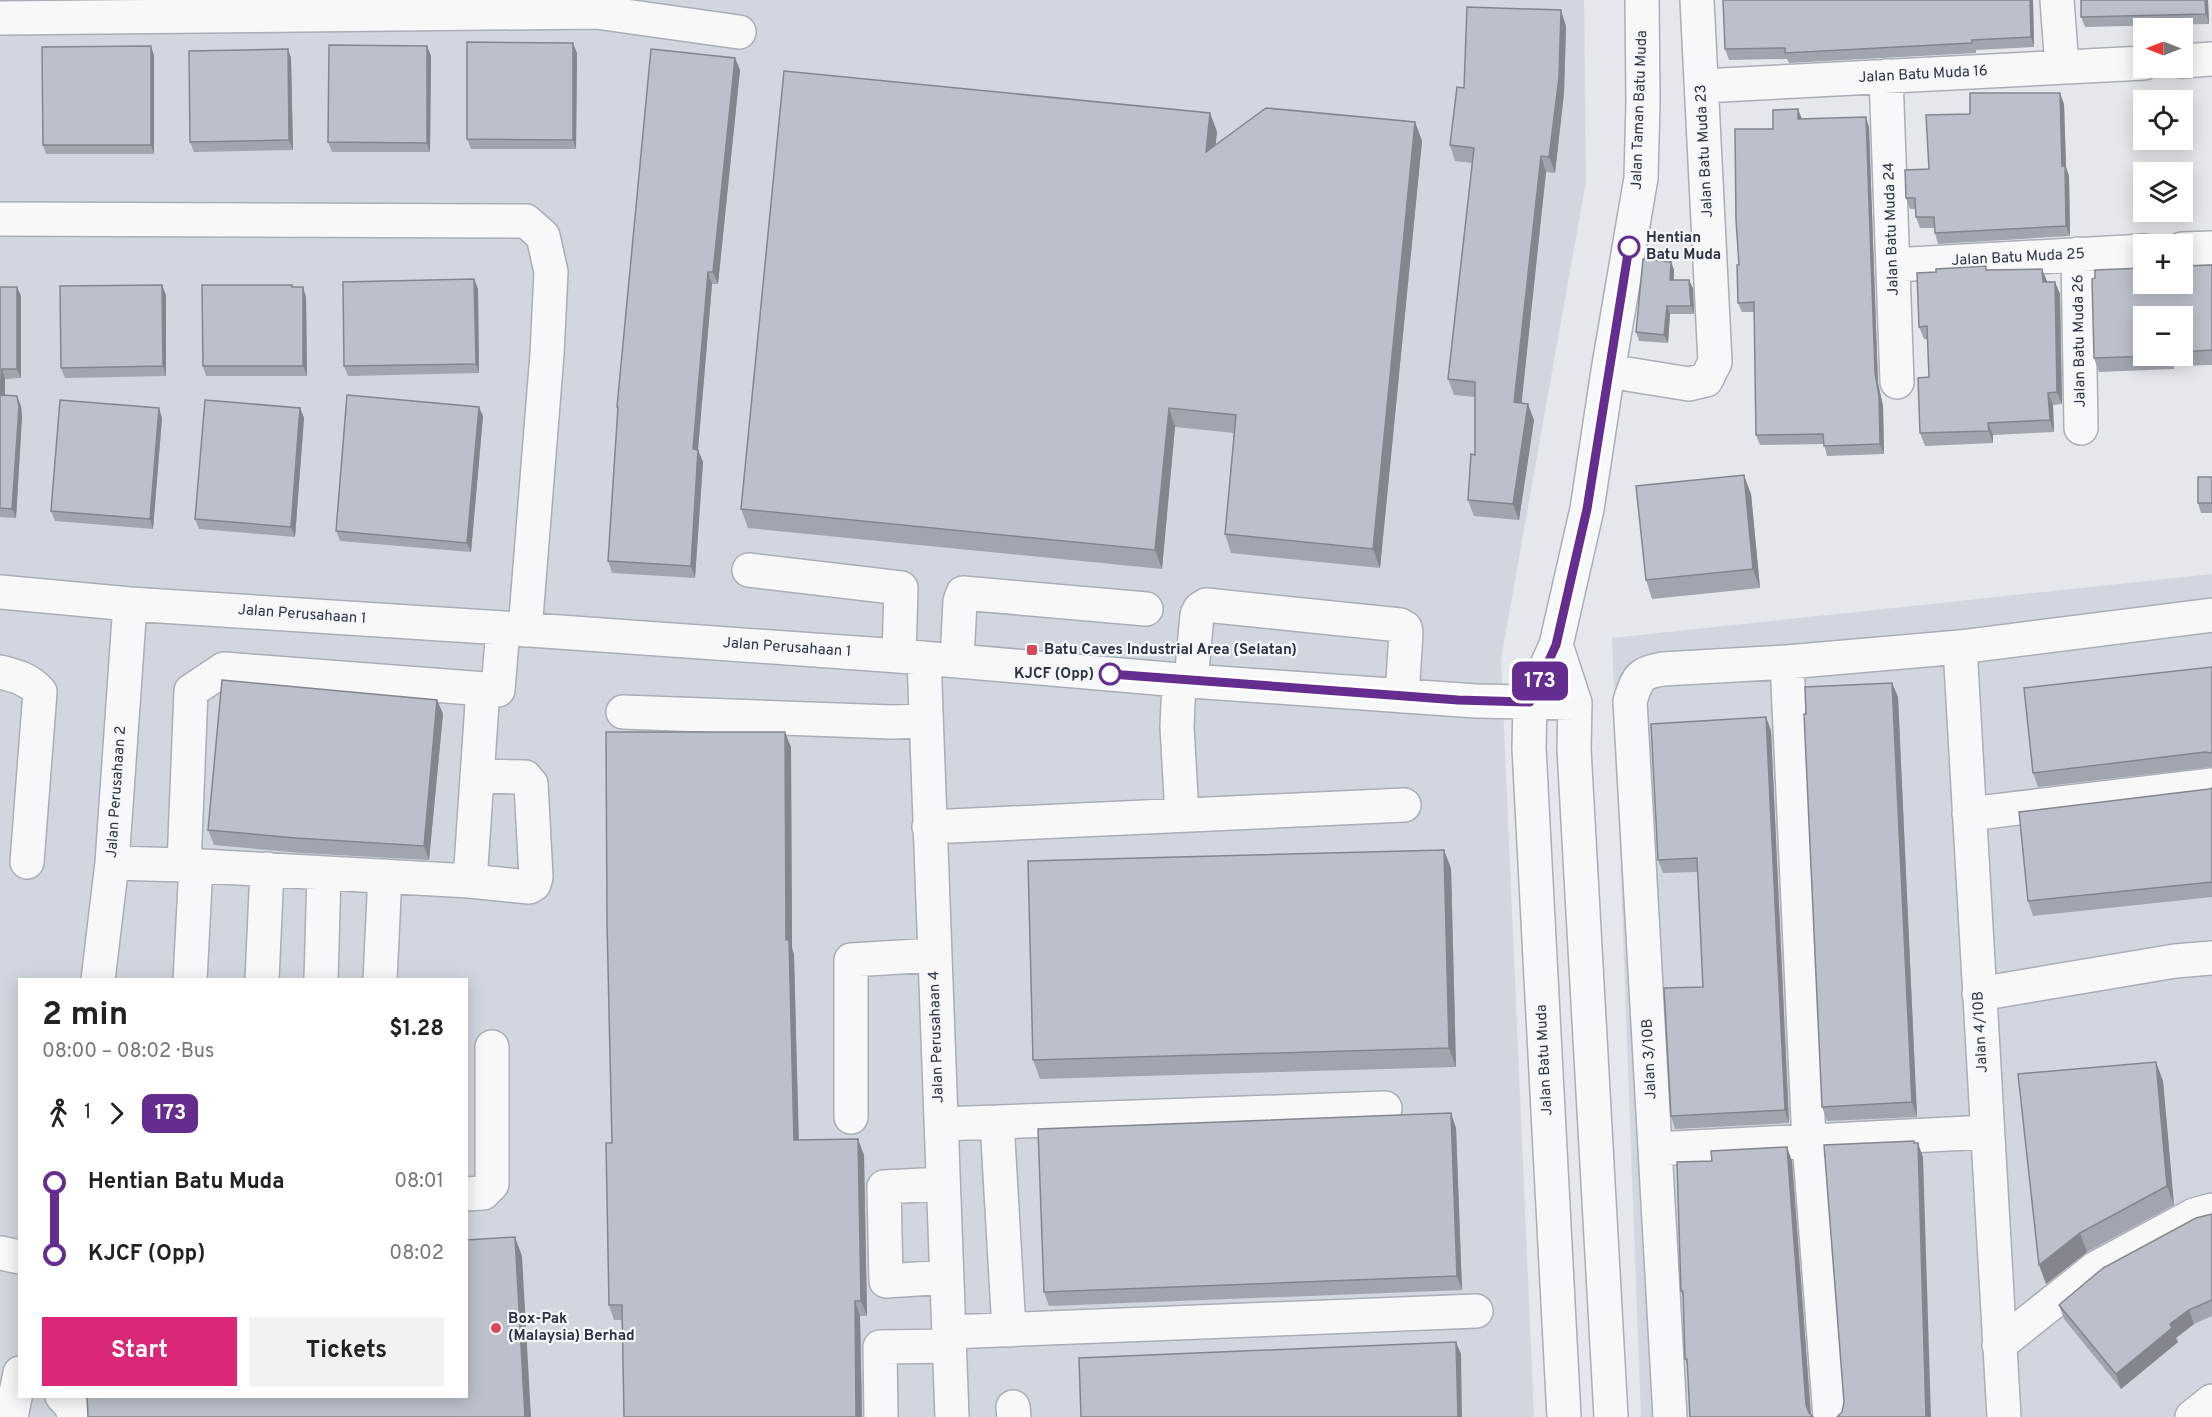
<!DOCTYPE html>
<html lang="en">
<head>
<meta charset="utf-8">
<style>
  :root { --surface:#fff; --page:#f2f2f2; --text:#222; --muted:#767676; --accent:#db2777 }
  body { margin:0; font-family:Overpass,sans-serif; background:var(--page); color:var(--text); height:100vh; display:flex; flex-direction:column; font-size:22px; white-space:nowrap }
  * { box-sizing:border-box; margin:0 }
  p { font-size:20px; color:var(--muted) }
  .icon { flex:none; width:33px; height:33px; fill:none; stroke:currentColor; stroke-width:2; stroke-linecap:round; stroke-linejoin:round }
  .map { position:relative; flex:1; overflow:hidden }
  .drawer { position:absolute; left:18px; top:978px; width:450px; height:420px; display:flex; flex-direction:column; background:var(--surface); border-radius:0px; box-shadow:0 3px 15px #0003 }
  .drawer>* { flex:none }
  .badge { padding:0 12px; border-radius:9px; font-size:21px; line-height:39px }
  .needle { width:39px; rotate:270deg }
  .buttons { position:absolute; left:2133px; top:18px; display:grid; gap:12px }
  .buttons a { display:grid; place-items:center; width:60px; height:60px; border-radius:0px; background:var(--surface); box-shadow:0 3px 15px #0003; font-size:30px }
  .map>.badge { position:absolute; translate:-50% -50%; box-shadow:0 0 0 3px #fff }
  .legs { display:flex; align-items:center; gap:9px; height:66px; padding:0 24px; font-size:20px }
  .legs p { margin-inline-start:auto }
  .overview { display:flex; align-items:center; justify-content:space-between; height:102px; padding:0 24px }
  h1 { font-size:33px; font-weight:700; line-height:45px }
  .cta { display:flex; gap:12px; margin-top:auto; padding:12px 24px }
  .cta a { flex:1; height:69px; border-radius:0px; background:var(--accent); color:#fff; font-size:24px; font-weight:700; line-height:69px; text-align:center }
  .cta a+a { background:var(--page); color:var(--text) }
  ul { padding:0 24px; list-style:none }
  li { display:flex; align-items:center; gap:21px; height:72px; font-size:22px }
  li i { display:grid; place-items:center; width:9px; height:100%; margin:0 8px; background:currentColor }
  li i::after { content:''; width:15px; height:15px; margin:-8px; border:4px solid; border-radius:50%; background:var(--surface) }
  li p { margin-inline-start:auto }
  li:first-child i { background:linear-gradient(#0000 50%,currentColor 0) }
  li:last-child i { background:linear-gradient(currentColor 50%,#0000 0) }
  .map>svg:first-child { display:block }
  .built { fill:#d2d6de; fill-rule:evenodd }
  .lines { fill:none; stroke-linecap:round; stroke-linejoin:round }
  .minor-casing { stroke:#a9aeb7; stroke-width:36 }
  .minor { stroke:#f7f8fa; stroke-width:33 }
  .wall { fill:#a1a5ae; fill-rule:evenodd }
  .shaded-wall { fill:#83868d }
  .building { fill:#bbc0ca; stroke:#83868d; stroke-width:1.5 }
  .line-1-casing { stroke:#fff; stroke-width:14 }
  .line-1 { stroke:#662d91; stroke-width:9 }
  .stop-1-dot { fill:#fff; stroke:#662d91; stroke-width:3 }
  .poi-dot { fill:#d1495b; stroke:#f4f6f9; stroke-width:2 }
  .labels { text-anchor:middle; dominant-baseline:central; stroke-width:4.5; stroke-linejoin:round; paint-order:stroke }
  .street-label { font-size:15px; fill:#2b3445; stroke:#f4f6f9 }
  .stop-label { font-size:15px; font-weight:bold; fill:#2b3445; stroke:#f4f6f9; text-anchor:start }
  .poi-label { font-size:15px; font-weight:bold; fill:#2b3445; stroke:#f4f6f9; text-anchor:start }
</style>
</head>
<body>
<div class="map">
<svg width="2212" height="1417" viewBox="0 0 2212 1417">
  <rect width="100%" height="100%" fill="#e4e7ec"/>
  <!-- built -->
  <path class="built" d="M0 0H1584L1586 181 1501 659 1534 1417H0ZM20 980H466V1396H20Z
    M2212 574V1417H1641L1612 638Z"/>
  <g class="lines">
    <defs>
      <path id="minor" d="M2057 0 2062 67
        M0 18 596 12 739 32
        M2182 61 2212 59
        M1886 76 1897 382
        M1702 86 2144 63
        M0 219 526 221 543 236 551 272 547 354 525 630
        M2182 249 2212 248
        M2078 254 2081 428
        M1893 265 2144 251
        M1608 371 1689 384 1706 380 1715 362 1697 0
        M749 570 901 588 899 656
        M0 592 130 604 503 628 899 656 1191 681 1476 701 1575 703
        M1556 645 1575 703 1574 749 1611 1417
        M1960 647 2004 1417
        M924 658 952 1417
        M957 660 960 601 963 593 1146 609
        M1787 662 1809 1141 1830 1417
        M0 672C16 676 29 679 40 692L27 862
        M1179 680 1177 727 1182 815
        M1191 681 1197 615 1200 609 1206 605 1400 625 1405 628 1406 633 1402 696
        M483 689 470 881 184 865 191 691 224 669 498 690 503 628
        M623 712 891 722 926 721
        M1969 814 2212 785
        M929 827 1404 805
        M112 863 184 865
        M470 881 529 887 534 884 536 877 531 784 525 777 478 776
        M98 980 112 863 130 604
        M190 980 196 865
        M262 980 267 869
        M321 980 324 873
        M380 980 385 876
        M1979 994 2175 961 2212 958
        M851 1117V960L934 955
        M997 1122 1009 1330
        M941 1124 1385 1108
        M1655 1149 1987 1132
        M943 1184 884 1187 886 1281 947 1277
        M466 1194 483 1193 492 1184V1047
        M0 1253 20 1257
        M949 1332 1476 1311
        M1999 1345 2096 1268 2194 1215 2212 1210
        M62 1396 72 1407 74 1417
        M1013 1407 1014 1417
        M11 1417 20 1373
        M881 1417 880 1347 950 1346
        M1564 1417 1529 748 1530 702 1556 645 1587 509 1608 371 1641 178 1643 102 1642 0
        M1670 1417 1630 701C1638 678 1638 673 1663 669L1787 662 1960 647 2212 615
        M2192 1417 2212 1401"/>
    </defs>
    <!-- minor casing -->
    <use href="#minor" class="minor-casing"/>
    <!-- minor -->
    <use href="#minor" class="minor"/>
  </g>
  <!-- wall -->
  <path class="wall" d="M2033 0 2034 47 1976 50V53L1789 63 1787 59 1729 60 1725 49Z
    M2208 0 2209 24 2085 27 2081 17Z
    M1566 26 1564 93 1555 173 1546 172 1521 403 1534 420 1519 520 1474 516 1468 500 1475 455V397L1454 395 1448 379 1472 163 1455 161 1450 145 1464 88Z
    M151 46 154 56V154H46L43 145Z
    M427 46 431 56 430 152H332L328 142Z
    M288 49 291 58 293 150 194 152 190 142Z
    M577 53 576 149H471L467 139Z
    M735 58 740 70 718 284H712L698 450 703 462 695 578 612 573 608 561 618 411 617 407Z
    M2064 104 2066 167 2069 176 2070 236 1938 244 1935 233 1934 228H1920L1916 217 1915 209H1910L1906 198 1929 169 1970 114Z
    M1210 113 1217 132 1215 145 1415 122 1422 141 1380 568 1231 553 1225 534 1234 433 1175 427 1162 569 748 528 741 509Z
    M1802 119 1869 127 1878 383 1883 406 1884 454 1827 456 1824 444 1760 445 1756 435 1754 312H1742L1738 303 1739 265 1773 129Z
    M1671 262 1674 270V280L1693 288 1694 314H1670L1668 343 1639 341 1636 332Z
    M2212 265V365L2174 366V369L2099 372 2094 358ZM2182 316V356H2144Z
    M1987 270 2047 282H2055L2060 294 2062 404 2053 405 2054 432 1993 435V443L1925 446 1920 433 1929 377 1928 339H1924L1919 327 1936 272Z
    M474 279 478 289 479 373 348 376 344 366Z
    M0 287 21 296V378L5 379V395L21 406 22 417 16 518 0 517Z
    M293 287 306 297 307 376H206L203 366Z
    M166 295V376L65 378 61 368Z
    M300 408 304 418 295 537 199 529 195 519Z
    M483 416 471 552 340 541 336 531Z
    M162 418 153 529 55 521 51 511Z
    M2212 477V513H2201L2198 503Z
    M1751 494 1760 588 1652 599 1646 580Z
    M2212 667V767L2038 787 2033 773Z
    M1892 683 1898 697 1917 1117 1827 1121 1822 1107 1806 714Z
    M437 700 443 714 429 860 301 853 214 845 208 830Z
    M1766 717 1771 731 1789 1123 1675 1129 1671 1116 1703 987 1698 872 1663 873 1658 860Z
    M791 747 792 948 794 955 799 1140 864 1155 867 1316H860L862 1417H624L622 1320H614L609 1305 612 1143Z
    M2212 788V897L2033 916 2028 901Z
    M1451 868 1456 1067 1040 1079 1033 1060Z
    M2163 1081 2174 1205 2087 1252 2046 1284Z
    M1451 1113 1456 1128 1462 1290 1049 1306 1044 1292Z
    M1792 1161 1811 1415 1688 1368 1685 1359 1683 1297 1681 1291Z
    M2212 1214V1316L2194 1324 2176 1338 2178 1342 2121 1389 2064 1319 2059 1305Z"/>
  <!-- shaded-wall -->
  <path class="shaded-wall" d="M2030 0H2033L2034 47 2031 37Z
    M2205 0H2208L2209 24 2206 14Z
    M1561 10 1566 26 1564 93 1555 173 1549 157Z
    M573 43 577 53 576 149 573 140Z
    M151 46 154 56V154L151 145Z
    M427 46 431 56 430 152 427 143Z
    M288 49 291 58 293 150 289 140Z
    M735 58 740 70 718 284 713 272Z
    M2060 93 2064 104 2066 167 2069 176 2070 236 2066 226 2062 166Z
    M1798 109 1802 119H1798Z
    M1210 113 1217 132 1213 171 1206 152Z
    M1866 117 1869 127 1878 383 1883 406 1884 454 1880 444 1875 373Z
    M1415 122 1422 141 1380 568 1373 549Z
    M1541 156 1546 172 1520 418 1514 402Z
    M1671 262 1674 270 1673 288 1670 280Z
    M2042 269 2047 281V294L2043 282Z
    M708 272 712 284 697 461 693 449Z
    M474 279 478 289 479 373 476 364Z
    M1689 280 1693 288 1694 314 1691 306Z
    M2055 282 2060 294 2062 404 2057 392Z
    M162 285 166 295V376L163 366Z
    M17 287 21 296V378L17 369Z
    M303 287 306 297 307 376 303 366Z
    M1667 306 1670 314 1668 343 1664 335Z
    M2 369 5 379V404L1 395Z
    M2048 393 2053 405 2054 432 2050 420Z
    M17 396 21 406 22 417 16 518 12 509Z
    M1528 404 1534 420 1519 520 1513 504Z
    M479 407 483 416 471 552 467 543Z
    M159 408 162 418 153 529 150 519Z
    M300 408 304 418 295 537 291 527Z
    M1169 408 1175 427 1162 569 1155 550Z
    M1988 423 1993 435V443L1989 431Z
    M698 450 703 462 695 578 691 566Z
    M1744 475 1751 494 1760 588 1753 569Z
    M1892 683 1898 697 1917 1117 1912 1102Z
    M437 700 443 714 429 860 424 846Z
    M1766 717 1771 731 1789 1123 1785 1110Z
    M785 732 791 747 792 948 794 955 799 1156 794 1140 786 940Z
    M1444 850 1451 868 1456 1067 1449 1048Z
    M2156 1062 2163 1081 2174 1205 2167 1186Z
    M1451 1113 1456 1128 1462 1290 1457 1276Z
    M858 1139 864 1155 867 1316 861 1301Z
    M1914 1141 1918 1152V1143L1923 1157 1931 1417H1926Z
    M1787 1147 1792 1161 1811 1417 1806 1405Z
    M2080 1233 2087 1252 2046 1284 2039 1265Z
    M515 1237 522 1256 531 1417H525Z
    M855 1301 860 1316 862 1417H856Z
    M2189 1310 2194 1324 2176 1338 2178 1342 2121 1389 2116 1374 2170 1324Z
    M1456 1342 1461 1354 1462 1417H1458Z"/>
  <!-- building -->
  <path class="building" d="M1723 0H2030L2031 37 1972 40V43L1785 53V48L1725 49Z
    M2081 0H2205L2206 14 2081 17Z
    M1467 7 1561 10 1559 77 1549 157 1541 156 1514 402 1528 404 1513 504 1468 500 1471 454 1475 455V382L1448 379 1474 148 1450 145 1457 87 1464 88Z
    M467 42 573 43V140L467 139Z
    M329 45 427 46V143L328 142Z
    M151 46V145H43L42 47Z
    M288 49 289 140 190 142 189 51Z
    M651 49 735 58 713 272H708L693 449 698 450 691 566 608 561 618 407H617Z
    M784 71 1210 113 1206 152 1266 108 1415 122 1373 549 1225 534 1236 415 1169 408 1155 550 741 509Z
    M1970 93H2060L2062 166H2065L2066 226 1935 233 1934 217H1916L1915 198H1906L1905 170 1929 169 1926 115 1970 114Z
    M1798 109V119L1866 117 1875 373 1879 396 1880 444 1824 446 1823 434 1756 435 1754 302 1738 303 1737 265H1739L1736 220 1735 129H1773V110Z
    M1643 259 1671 262 1670 280H1689L1691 306H1667L1664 335 1636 332Z
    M2212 265V350L2182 352V316H2144V356H2151L2094 358 2092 279 2095 278V270L2144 268V284H2182V266Z
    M1986 266V270L2042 269 2043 282H2055L2057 392 2048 393 2050 420 1988 423 1989 431 1920 433 1918 378 1929 377 1927 326 1919 327 1917 273 1936 272V269Z
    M474 279 476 364 344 366 343 282Z
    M162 285 163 366 61 368 60 286Z
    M202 285H292V287H303V366H203Z
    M0 287H17V369H2L1 395 17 396 19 407 12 509 0 508Z
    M347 395 479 407 467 543 336 531Z
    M60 400 159 408 150 519 51 511Z
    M205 400 300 408 291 527 195 519Z
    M1744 475 1753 569 1646 580 1636 486Z
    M2198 477H2212V503H2198Z
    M2212 667V753L2205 752 2033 773 2024 688Z
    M222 680 437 700 424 846 296 838 208 830Z
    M1892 683 1912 1102 1822 1107 1804 714H1806L1805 687Z
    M1766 717 1785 1110 1671 1116 1664 988 1703 987 1697 858 1658 860 1651 724Z
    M606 732H785L786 940H789L794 1140 858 1139 861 1301H855L856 1417H624L622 1305H609L606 1143H612L607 922Z
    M2212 788V882L2028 901 2019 812 2209 789Z
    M1444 850 1449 1048 1033 1060 1028 861Z
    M2156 1062 2167 1186 2080 1233 2039 1265 2018 1074Z
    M1451 1113 1457 1276 1044 1292 1038 1129Z
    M1914 1141V1143H1918L1926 1417H1837L1842 1412 1844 1402 1824 1145Z
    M1787 1147 1806 1405 1809 1413 1813 1417H1690L1687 1359H1685L1683 1291H1681L1677 1162 1712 1161 1711 1151Z
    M2212 1214V1300L2189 1310 2170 1324 2172 1328 2116 1374 2059 1305 2103 1268 2196 1218Z
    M515 1237 525 1417H88L87 1396H466V1240Z
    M1456 1342 1458 1417H1081L1079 1358Z"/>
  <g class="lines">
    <defs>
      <path id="line-1" d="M1110 674 1458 700 1530 702 1556 645 1587 509 1629 247"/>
    </defs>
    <!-- line-1 casing -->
    <use href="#line-1" class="line-1-casing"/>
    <!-- line-1 -->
    <use href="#line-1" class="line-1"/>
  </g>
  <!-- markers -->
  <g class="stop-1-dot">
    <circle cx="1629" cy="247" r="10"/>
    <circle cx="1110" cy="674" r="10"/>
  </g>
  <g class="poi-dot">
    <rect x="1026" y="644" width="12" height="12" rx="3"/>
    <circle cx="496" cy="1328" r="6"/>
  </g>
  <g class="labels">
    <!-- street labels -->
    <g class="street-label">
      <text transform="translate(1923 75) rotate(-3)">Jalan Batu Muda 16</text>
      <text transform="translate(1640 110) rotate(-88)">Jalan Taman Batu Muda</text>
      <text transform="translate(1705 151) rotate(-93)">Jalan Batu Muda 23</text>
      <text transform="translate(1892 229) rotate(-92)">Jalan Batu Muda 24</text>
      <text transform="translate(2018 258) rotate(-3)">Jalan Batu Muda 25</text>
      <text transform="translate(2080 341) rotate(-91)">Jalan Batu Muda 26</text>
      <text transform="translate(302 615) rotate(4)">Jalan Perusahaan 1</text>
      <text transform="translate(787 648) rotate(4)">Jalan Perusahaan 1</text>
      <text transform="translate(117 792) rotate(-86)">Jalan Perusahaan 2</text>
      <text transform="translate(1981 1032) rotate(-93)">Jalan 4/10B</text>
      <text transform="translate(937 1037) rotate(-92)">Jalan Perusahaan 4</text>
      <text transform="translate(1650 1059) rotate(-93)">Jalan 3/10B</text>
      <text transform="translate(1545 1060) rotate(-93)">Jalan Batu Muda</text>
    </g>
    <!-- stop labels -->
    <g class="stop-label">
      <text x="1646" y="238">Hentian<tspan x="1646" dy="17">Batu Muda</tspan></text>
      <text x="1094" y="674" text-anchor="end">KJCF (Opp)</text>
    </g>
    <!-- poi labels -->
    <g class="poi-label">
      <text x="1044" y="650">Batu Caves Industrial Area (Selatan)</text>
      <text x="508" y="1319">Box-Pak<tspan x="508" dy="17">(Malaysia) Berhad</tspan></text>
    </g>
  </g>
</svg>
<div class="buttons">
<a><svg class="needle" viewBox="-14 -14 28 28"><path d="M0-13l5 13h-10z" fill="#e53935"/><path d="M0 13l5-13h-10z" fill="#767676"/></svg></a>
<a><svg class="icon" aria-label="locate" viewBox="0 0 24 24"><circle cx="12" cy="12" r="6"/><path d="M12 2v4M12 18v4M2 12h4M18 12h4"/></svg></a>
<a><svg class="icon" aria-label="layers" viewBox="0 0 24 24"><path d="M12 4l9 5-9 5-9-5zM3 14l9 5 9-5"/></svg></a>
<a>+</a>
<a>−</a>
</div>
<b class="badge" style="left:1540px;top:681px;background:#662d91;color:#fff">173</b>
<section class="drawer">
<div class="overview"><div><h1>2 min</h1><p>08:00 – 08:02 · Bus</p></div><b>$1.28</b></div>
<div class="legs"><svg class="icon" aria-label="walk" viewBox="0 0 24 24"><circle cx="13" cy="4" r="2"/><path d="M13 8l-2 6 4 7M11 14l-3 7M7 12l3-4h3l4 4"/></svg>1<svg class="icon" aria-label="forward" viewBox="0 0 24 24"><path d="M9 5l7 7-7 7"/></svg><b class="badge" style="background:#662d91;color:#fff">173</b></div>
<ul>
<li><i style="color:#662d91"></i><b>Hentian Batu Muda</b><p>08:01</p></li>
<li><i style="color:#662d91"></i><b>KJCF (Opp)</b><p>08:02</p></li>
</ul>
<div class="cta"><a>Start</a><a>Tickets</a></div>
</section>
</div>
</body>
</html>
